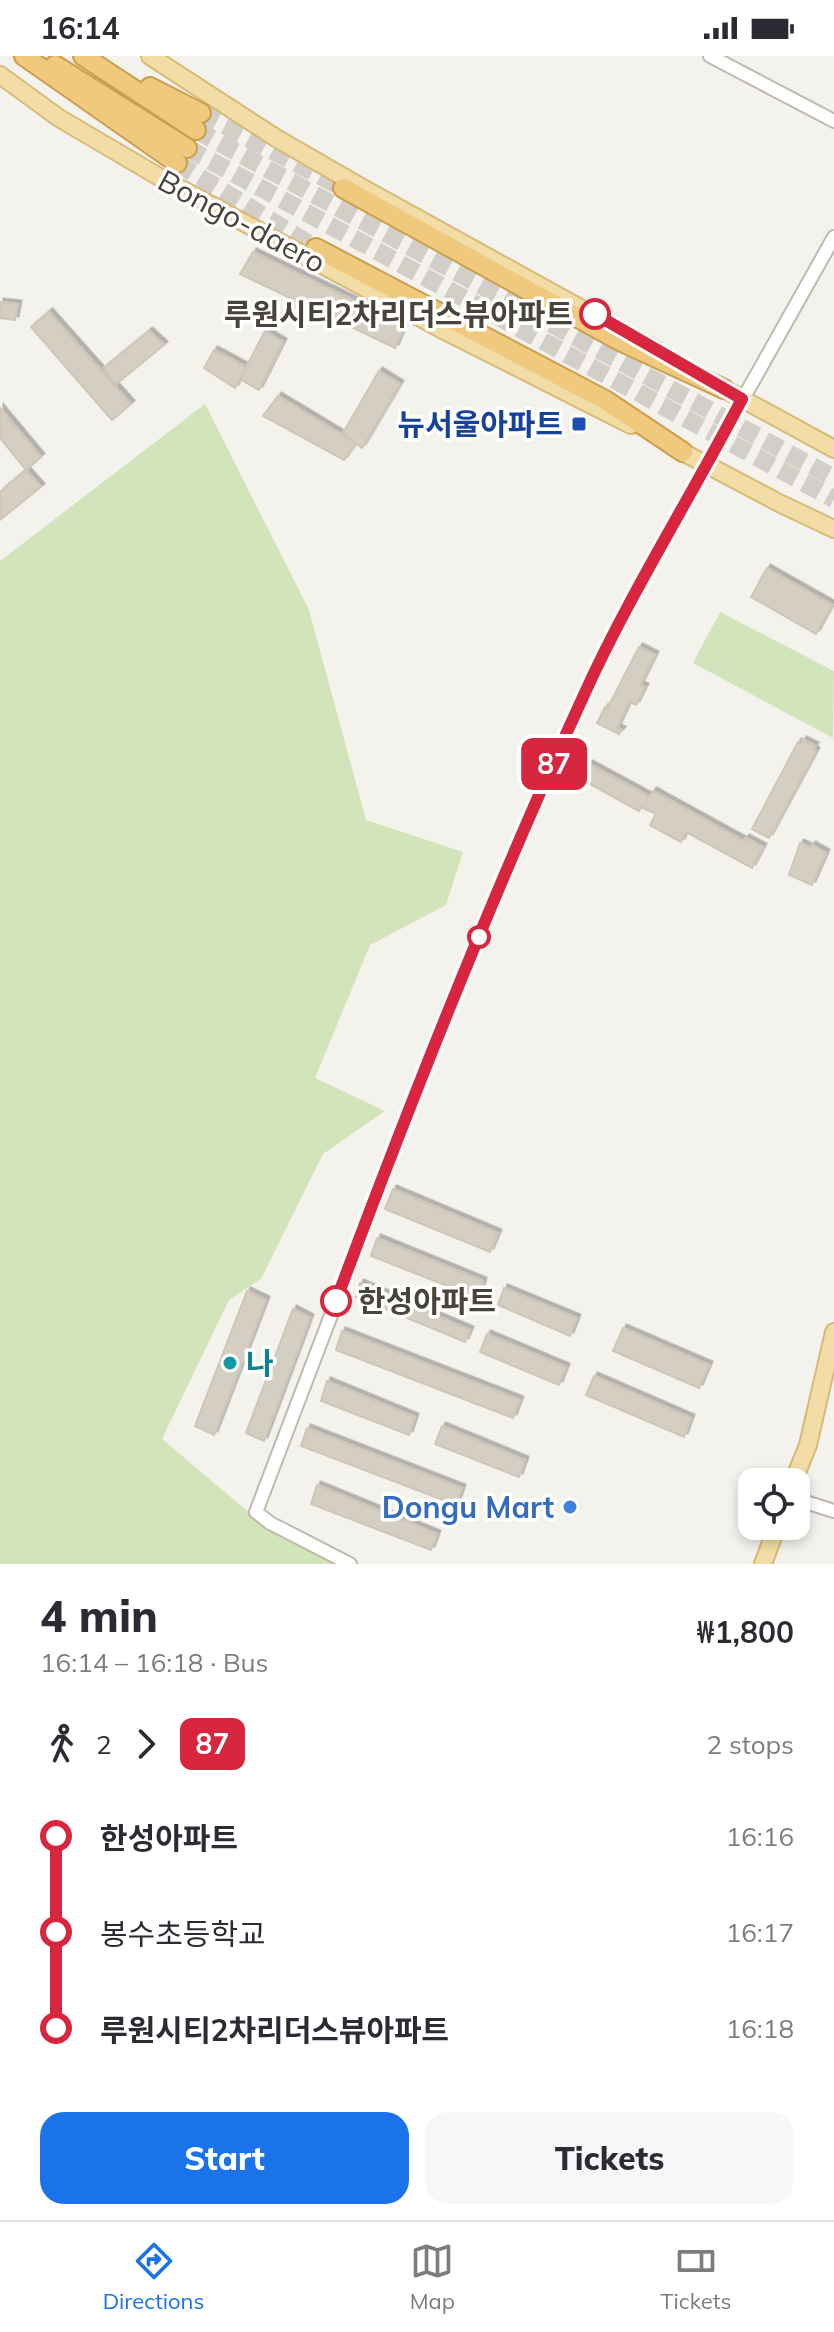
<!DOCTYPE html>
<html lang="en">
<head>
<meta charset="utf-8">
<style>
  :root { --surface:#fff; --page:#f7f7f7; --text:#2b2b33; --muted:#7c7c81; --line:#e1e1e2; --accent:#1a73e8 }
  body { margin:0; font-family:Mulish,"Noto Sans KR",sans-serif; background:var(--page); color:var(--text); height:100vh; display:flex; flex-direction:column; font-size:30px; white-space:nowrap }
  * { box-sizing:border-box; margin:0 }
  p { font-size:26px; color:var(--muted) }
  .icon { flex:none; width:44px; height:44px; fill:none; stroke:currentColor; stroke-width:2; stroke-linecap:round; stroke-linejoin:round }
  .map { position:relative; height:1508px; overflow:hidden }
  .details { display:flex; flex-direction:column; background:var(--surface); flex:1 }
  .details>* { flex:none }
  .badge { padding:0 16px; border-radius:12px; font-size:28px; line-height:52px }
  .fabs { position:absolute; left:738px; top:1412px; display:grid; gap:16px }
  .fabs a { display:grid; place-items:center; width:72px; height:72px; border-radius:16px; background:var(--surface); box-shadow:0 4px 12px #0003; font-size:40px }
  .map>.badge { position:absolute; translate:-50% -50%; box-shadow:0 0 0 4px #fff }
  .legs { display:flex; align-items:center; gap:12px; height:88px; padding:0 40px; font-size:26px }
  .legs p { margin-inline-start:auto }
  .head { display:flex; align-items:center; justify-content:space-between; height:136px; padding:0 40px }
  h1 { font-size:44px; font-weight:800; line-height:60px }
  .primary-button { display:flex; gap:16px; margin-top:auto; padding:16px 40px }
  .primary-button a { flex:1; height:92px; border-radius:24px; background:var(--accent); color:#fff; font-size:32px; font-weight:800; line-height:92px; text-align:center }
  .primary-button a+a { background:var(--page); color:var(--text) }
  ul { padding:0 40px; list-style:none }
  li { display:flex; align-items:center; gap:28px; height:96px; font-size:30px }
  li i { display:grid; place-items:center; width:12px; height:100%; margin:0 10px; background:currentColor }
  li i::after { content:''; width:20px; height:20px; margin:-10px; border:6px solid; border-radius:50%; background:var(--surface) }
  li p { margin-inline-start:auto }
  li:first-child i { background:linear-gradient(#0000 50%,currentColor 0) }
  li:last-child i { background:linear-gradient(currentColor 50%,#0000 0) }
  .status { display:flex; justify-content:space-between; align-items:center; height:56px; padding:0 40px; background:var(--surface); direction:ltr }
  .status svg { height:22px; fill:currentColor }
  .menu { display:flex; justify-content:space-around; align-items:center; height:112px; border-top:2px solid var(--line); background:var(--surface); font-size:22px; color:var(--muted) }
  .menu a { display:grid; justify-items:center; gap:4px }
  .menu .selected { color:var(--accent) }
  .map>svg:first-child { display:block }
  .green { fill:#d1e4ba }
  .building { fill:#d5cec3; stroke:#cfc6b7; stroke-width:2; filter:url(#shadow) }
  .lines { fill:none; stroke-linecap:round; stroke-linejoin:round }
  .highway-tunnel { stroke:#d2cfc9; stroke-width:18; stroke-dasharray:18 9; stroke-linecap:butt }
  .minor-casing { stroke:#bfbab0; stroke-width:16 }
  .major-casing { stroke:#d7ba77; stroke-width:20 }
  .highway-casing { stroke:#cd9e4e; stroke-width:22 }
  .minor { stroke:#fff; stroke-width:12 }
  .major { stroke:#f3dda6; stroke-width:16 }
  .highway { stroke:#eec97e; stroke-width:18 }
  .line-1-casing { stroke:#fff; stroke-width:18 }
  .line-1 { stroke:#d7263d; stroke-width:12 }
  .stop-1-dot { fill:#fff; stroke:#d7263d; stroke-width:4 }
  .transit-dot { fill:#1a4fb4; stroke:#fff; stroke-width:3 }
  .culture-dot { fill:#0f9aa8; stroke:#fff; stroke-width:3 }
  .shop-dot { fill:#3f7fe0; stroke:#fff; stroke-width:3 }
  .labels { text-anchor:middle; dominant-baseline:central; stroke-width:7; stroke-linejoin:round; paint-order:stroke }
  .street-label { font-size:30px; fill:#48433b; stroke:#fff }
  .stop-label { font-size:30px; font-weight:bold; fill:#48433b; stroke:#fff; text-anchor:end }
  .transit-label { font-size:30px; font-weight:bold; fill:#164399; stroke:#fff; text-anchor:end }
  .culture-label { font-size:30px; font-weight:bold; fill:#0d838f; stroke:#fff; text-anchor:start }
  .shop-label { font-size:30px; font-weight:bold; fill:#366cbe; stroke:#fff; text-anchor:end }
</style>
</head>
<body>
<div class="status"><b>16:14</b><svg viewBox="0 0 49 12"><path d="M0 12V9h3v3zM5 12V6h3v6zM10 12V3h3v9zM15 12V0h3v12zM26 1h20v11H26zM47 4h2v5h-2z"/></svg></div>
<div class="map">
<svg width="834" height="1508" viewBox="0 0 834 1508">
  <defs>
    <filter id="shadow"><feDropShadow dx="3.5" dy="-3.5" stdDeviation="0" flood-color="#0004"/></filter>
  </defs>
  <rect width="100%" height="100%" fill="#f4f2ec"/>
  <!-- green -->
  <path class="green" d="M205 348 309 554 366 764 463 796 446 849 370 889 315 1022 385 1055 323 1098 261 1223 229 1244 162 1383 252 1459 341 1508H0V505Z
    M720 556 834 615 833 682 693 607Z"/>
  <!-- building -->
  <path class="building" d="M253 196 405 269 395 292 240 218Z
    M292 243 313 253 299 269 281 259Z
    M0 246 18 248 15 264 0 262Z
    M49 256 131 348 112 364 31 271Z
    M149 275 164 289 115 329 104 312Z
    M265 275 283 286 259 334 240 323Z
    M214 294 246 311 235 332 204 312Z
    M379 315 400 328 362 392 343 377Z
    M278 340 356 387 344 404 263 360Z
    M0 352 41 401 26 414 0 382Z
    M26 414 41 431 0 464V436Z
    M767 512 832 549 816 578 751 541Z
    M639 591 655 599 640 629 645 631 636 649 629 646 617 672 622 674 619 678 597 667 605 651 607 653Z
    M803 684 815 690 813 693 816 695 769 782 752 773 798 686 801 688Z
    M589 708 650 741 653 735 744 785 746 782 763 791 752 812 686 776 681 786 650 769 656 758 641 751 639 755 581 723Z
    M800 787 811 792 812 789 826 797 812 829 789 819Z
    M393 1133 498 1177 490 1196 385 1153Z
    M377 1182 483 1225 478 1242 371 1200Z
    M360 1227 470 1274 465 1286 356 1241Z
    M504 1232 577 1262 570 1280 498 1249Z
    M247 1235 266 1244 214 1379 195 1370Z
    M293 1253 310 1262 264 1385 246 1377Z
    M623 1272 709 1309 699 1332 613 1295Z
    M342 1275 520 1344 513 1362 336 1294Z
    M487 1278 566 1311 559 1329 480 1296Z
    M594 1320 691 1362 684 1381 586 1339Z
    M327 1325 415 1361 409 1379 321 1345Z
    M442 1370 525 1404 519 1421 435 1388Z
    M307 1372 462 1432 456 1449 301 1390Z
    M317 1429 437 1478 431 1494 311 1448Z"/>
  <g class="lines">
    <!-- highway-tunnel -->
    <path class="highway-tunnel" d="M201 57 343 132
      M196 74 834 422
      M187 92 834 443
      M177 107 316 192"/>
    <defs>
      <path id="minor" d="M710 0 834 65
        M796 1443 834 1455
        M350 1508 270 1467 256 1456 447 955 583 639 653 503 834 181"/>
      <path id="major" d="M150 0 276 82 359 130 658 295
        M0 19 59 62 161 122 441 273 631 369
        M713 327 834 393
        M673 391 781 448 834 473
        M793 1426 808 1389 834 1276
        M763 1508 777 1470"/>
      <path id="highway" d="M24 0 177 107
        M83 0 196 74
        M55 9 187 92
        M150 31 201 57
        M343 132 620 285 724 333
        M316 192 605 344 683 396"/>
    </defs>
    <!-- minor casing -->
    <use href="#minor" class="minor-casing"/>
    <!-- major casing -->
    <use href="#major" class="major-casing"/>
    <!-- highway casing -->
    <use href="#highway" class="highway-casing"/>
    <!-- minor -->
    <use href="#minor" class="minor"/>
    <!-- major -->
    <use href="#major" class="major"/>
    <!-- highway -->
    <use href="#highway" class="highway"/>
  </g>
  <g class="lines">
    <defs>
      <path id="line-1" d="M336 1245C412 1041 492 839 583 641 629 539 690 443 742 343L595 258"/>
    </defs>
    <!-- line-1 casing -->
    <use href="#line-1" class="line-1-casing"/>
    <!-- line-1 -->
    <use href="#line-1" class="line-1"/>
  </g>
  <!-- markers -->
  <g class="stop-1-dot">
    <circle cx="595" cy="258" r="14"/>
    <circle cx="479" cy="881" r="10"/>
    <circle cx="336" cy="1245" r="14"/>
  </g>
  <rect class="transit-dot" x="571" y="360" width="16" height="16" rx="4"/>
  <circle class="culture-dot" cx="230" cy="1307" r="8"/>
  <circle class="shop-dot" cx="570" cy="1451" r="8"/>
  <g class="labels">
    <!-- street labels -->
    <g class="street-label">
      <text transform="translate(242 165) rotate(28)">Bongo-daero</text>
    </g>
    <!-- stop labels -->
    <g class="stop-label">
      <text x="573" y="258">루원시티2차리더스뷰아파트</text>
      <text x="358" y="1245" text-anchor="start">한성아파트</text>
    </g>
    <!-- transit labels -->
    <g class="transit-label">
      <text x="563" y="368">뉴서울아파트</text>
    </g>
    <!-- culture labels -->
    <g class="culture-label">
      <text x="246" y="1307">나</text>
    </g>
    <!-- shop labels -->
    <g class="shop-label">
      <text x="554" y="1451">Dongu Mart</text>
    </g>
  </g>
</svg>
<div class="fabs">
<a><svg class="icon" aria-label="locate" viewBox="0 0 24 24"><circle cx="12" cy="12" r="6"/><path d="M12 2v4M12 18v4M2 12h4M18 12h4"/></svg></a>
</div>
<b class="badge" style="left:554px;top:708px;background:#d7263d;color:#fff">87</b>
</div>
<section class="details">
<div class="head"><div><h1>4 min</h1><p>16:14 – 16:18 · Bus</p></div><b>₩1,800</b></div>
<div class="legs"><svg class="icon" aria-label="walk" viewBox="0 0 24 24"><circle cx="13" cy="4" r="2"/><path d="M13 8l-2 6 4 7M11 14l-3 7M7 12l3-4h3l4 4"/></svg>2<svg class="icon" aria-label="forward" viewBox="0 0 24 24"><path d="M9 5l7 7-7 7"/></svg><b class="badge" style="background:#d7263d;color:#fff">87</b><p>2 stops</p></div>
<ul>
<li><i style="color:#d7263d"></i><b>한성아파트</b><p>16:16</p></li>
<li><i style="color:#d7263d"></i><span>봉수초등학교</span><p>16:17</p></li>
<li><i style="color:#d7263d"></i><b>루원시티2차리더스뷰아파트</b><p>16:18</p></li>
</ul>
<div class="primary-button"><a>Start</a><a>Tickets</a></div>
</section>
<nav class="menu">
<a class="selected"><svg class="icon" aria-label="directions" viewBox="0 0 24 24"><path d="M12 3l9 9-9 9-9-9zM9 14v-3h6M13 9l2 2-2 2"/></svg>Directions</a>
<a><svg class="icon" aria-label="map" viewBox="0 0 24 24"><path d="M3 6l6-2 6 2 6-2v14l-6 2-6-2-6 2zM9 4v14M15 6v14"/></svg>Map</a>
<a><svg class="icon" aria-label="tickets" viewBox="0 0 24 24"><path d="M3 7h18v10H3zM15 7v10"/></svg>Tickets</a>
</nav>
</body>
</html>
